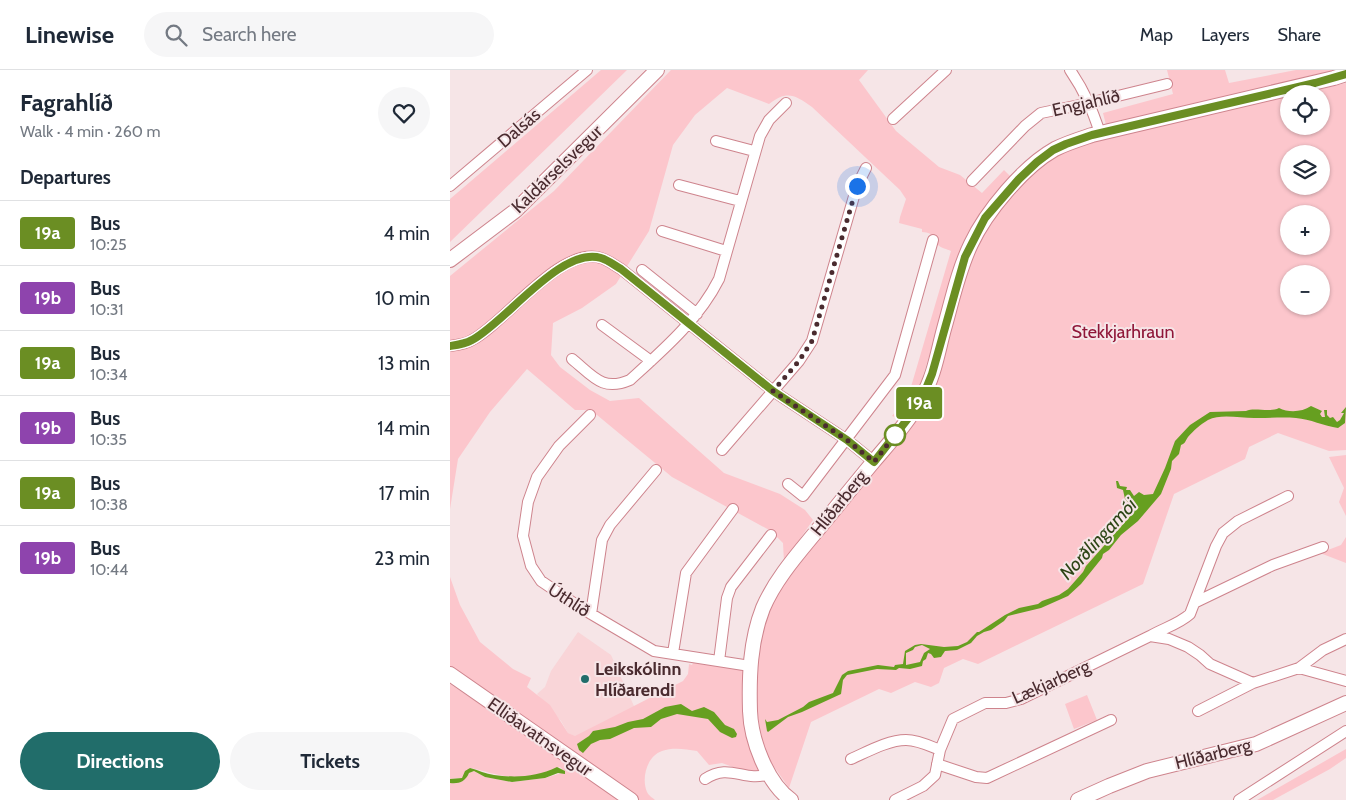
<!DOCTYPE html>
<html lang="en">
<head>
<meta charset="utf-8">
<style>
  :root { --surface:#fff; --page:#f6f6f7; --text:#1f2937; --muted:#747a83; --line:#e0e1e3; --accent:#216d6a }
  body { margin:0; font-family:Cabin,sans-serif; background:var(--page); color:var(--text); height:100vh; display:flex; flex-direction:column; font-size:19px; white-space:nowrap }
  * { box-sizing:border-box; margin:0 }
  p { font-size:16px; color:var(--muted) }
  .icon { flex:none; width:28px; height:28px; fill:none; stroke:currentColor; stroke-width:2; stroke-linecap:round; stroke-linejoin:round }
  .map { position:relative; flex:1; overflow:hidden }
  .side { display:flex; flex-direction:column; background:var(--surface); width:450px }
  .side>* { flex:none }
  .badge { padding:0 10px; border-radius:4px; font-size:18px; line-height:32px }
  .tools { position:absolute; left:830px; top:15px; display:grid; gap:10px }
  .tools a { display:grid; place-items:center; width:50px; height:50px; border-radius:50%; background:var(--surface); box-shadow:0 1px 4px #0004; font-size:25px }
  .you { position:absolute; width:25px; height:25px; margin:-12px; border:4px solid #fff; border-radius:50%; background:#1a73e8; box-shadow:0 0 0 8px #1a73e833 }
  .map>.badge { position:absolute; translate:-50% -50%; box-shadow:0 0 0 2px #fff }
  h2 { padding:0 20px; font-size:19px; line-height:45px }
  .round { display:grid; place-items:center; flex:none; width:52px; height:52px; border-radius:26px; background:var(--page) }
  .headline { display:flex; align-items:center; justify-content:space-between; height:85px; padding:0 20px }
  h1 { font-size:24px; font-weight:700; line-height:38px }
  .action { display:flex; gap:10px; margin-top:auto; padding:10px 20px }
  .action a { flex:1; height:58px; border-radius:30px; background:var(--accent); color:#fff; font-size:20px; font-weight:700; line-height:58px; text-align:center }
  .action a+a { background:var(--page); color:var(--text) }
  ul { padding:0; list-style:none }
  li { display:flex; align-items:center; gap:15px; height:65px; padding:0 20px; border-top:1px solid var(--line) }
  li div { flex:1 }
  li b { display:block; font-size:19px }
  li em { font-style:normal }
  li .badge { min-width:55px; font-weight:700; text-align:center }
  header { display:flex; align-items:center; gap:30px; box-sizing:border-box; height:70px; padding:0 25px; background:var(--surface); border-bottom:1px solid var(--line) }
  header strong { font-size:24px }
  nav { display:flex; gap:28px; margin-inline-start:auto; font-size:18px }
  .search { width:350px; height:45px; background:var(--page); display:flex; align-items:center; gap:12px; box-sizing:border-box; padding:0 18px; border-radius:28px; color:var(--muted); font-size:19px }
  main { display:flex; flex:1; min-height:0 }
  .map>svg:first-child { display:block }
  .built { fill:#f9d5d8 }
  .green { fill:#fcc6cc; fill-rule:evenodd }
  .water { fill:#669f20; fill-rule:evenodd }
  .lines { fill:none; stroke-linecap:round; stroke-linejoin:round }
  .street-casing { stroke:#ce848d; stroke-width:12 }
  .secondary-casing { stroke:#ce848d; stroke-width:16 }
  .street { stroke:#fff; stroke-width:10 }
  .secondary { stroke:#fff; stroke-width:14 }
  .line-casing { stroke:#fff; stroke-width:11 }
  .line { stroke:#6b8e23; stroke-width:8 }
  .walk { stroke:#4a2b2f; stroke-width:5; stroke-dasharray:0 9 }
  .stop-dot { fill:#fff; stroke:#6b8e23; stroke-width:2.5 }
  .poi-dot { fill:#216d6a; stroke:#f6e5e7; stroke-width:2 }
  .labels { text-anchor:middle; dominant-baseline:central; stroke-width:4; stroke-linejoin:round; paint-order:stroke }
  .street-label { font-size:18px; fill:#4a2b2f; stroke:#f6e5e7 }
  .park-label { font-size:18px; fill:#8f1638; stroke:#f6e5e7 }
  .poi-label { font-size:18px; font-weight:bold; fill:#4a2b2f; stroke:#f6e5e7; text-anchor:start }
  .water-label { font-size:19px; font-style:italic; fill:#2d4516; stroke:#f6e5e7 }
</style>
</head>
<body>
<header>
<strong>Linewise</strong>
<div class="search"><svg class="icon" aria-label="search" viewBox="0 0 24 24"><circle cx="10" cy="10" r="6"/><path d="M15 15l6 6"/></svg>Search here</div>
<nav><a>Map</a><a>Layers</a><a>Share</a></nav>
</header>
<main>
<section class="side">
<div class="headline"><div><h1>Fagrahlíð</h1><p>Walk · 4 min · 260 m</p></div><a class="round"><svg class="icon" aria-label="heart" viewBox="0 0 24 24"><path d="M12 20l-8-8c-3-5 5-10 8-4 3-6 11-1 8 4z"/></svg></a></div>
<h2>Departures</h2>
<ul>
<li><span class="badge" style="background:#6b8e23;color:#fff">19a</span><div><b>Bus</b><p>10:25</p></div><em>4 min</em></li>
<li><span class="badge" style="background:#8e44ad;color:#fff">19b</span><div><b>Bus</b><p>10:31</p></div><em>10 min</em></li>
<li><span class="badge" style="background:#6b8e23;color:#fff">19a</span><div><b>Bus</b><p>10:34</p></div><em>13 min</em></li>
<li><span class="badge" style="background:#8e44ad;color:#fff">19b</span><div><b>Bus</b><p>10:35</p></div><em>14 min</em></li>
<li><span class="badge" style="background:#6b8e23;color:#fff">19a</span><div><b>Bus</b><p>10:38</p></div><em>17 min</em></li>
<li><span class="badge" style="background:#8e44ad;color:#fff">19b</span><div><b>Bus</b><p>10:44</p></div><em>23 min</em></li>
</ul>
<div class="action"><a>Directions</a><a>Tickets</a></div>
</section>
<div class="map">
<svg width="896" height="730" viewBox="0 0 896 730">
  <rect width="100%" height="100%" fill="#f6e5e7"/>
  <!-- built -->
  <path class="built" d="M128 562 161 585 188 645 126 667 118 663 111 651 87 624 95 617 101 601Z"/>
  <!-- green -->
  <path class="green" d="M151 0H177L0 172V129Z
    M221 0H418L409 10 446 61 489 97 510 105 532 123 554 100 562 108 504 206 471 312 459 337 450 349 442 346 458 327 501 181C497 179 491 178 488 175 481 168 486 163 472 162V159L449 153 450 147 456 129 450 120 362 37C345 25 337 20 319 34L277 18 245 45 223 75 199 161 166 214 132 238 103 253 101 285 110 297 140 320 160 331 189 328 274 403 330 424 355 440 363 450 334 492 333 473 321 461 222 407 147 345 138 340H125L77 299 40 342 8 389 0 439V206L104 121Z
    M717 0H775L779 13 846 0H885L656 55 653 43 723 24Z
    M896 13V380L879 381 828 363 799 377 795 389 724 424 693 514 528 594 513 589 494 598 489 613 481 617 465 612 441 623 429 619 361 652 339 718 320 691 309 696 310 701 299 703 272 693 259 695 247 681C235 679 223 677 212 681 197 686 191 708 197 722 198 725 203 728 205 730H189L0 598V507L10 535 30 572 63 599 81 608 77 617 100 635 118 663 125 666 233 611 238 604 239 594 242 595 243 593 293 600 330 516 471 340 523 181 555 130 594 94 611 83 626 76 670 64 839 26V56H871V24H850ZM839 84H871V116H839ZM839 144H871V176H839ZM839 204H871V236H839Z
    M896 385V446L889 432 894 418 879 387Z
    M896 467V493L870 483 891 475Z
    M0 614 174 730H0V713C14 714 12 709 21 702L24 701 35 707 62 712 95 708 115 702 110 697C104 698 103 700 99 702 93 704 85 705 79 706 58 710 40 702 20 698L12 708 0 709Z
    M637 625 647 650 624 659 615 634Z
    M896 679V688L880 699 823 730H807Z"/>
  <!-- water -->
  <path class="water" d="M861 336 872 341 870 344 872 347H875L874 340H877V345L880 348 883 347 887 352 890 350 894 343H891L896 337 895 353 888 358C874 356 860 349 846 348 834 347 821 348 808 348 793 349 772 343 758 350 751 354 743 361 738 367 735 371 736 373 731 375L729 384 722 391 721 399 711 424 688 451 671 465 659 480 653 484 652 488 631 514 618 526 591 538 558 546 554 551 541 560 534 562 527 566 521 573 507 580 495 581 491 587 484 588 481 584 478 583 476 589 473 591 472 596 460 599 449 598 446 600 427 599 397 605 393 610 391 624 352 642 338 647 318 662 317 661 315 649 317 652 328 650 353 637 359 632 383 623 392 605 398 601 428 595 444 597 445 595 453 594 455 581 465 575 471 574 494 577 508 576 517 572 527 562H529L555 545 569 538 588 534 592 531 609 525 618 519 633 502 636 496 683 443 684 439 675 429 673 420 667 418 666 411H668L670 416 677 417 676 420H680L684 426 689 422 694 425 703 424 715 398 725 371 740 355 760 342 796 341C805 337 819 343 829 338 839 343 852 342 861 336ZM472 575 480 579 474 583 470 592 456 595V583L463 580 465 577Z
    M231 634 242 641 254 637 264 642 275 655 284 659 287 664 286 667 282 668 270 662 258 649 227 644 211 649 201 657 184 658 160 669 150 670 141 674 133 683 129 680 127 674 139 666 143 661 165 657 178 652 193 649 215 637Z
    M107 697 115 701V704L108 703 95 708 62 712 35 707 24 701 19 703C15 712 9 714 0 713V709L12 708 15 701 20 698C28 700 36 704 44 705 66 708 86 707 107 697Z"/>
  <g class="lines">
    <defs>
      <path id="street" d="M620 0C635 22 642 39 650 63
        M443 49 496 0
        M266 71 304 81
        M522 111 575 56 591 43 639 33 717 14
        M229 115 290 131
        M0 116 137 0
        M212 161 276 181
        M192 200 247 244
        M152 255 201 291
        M0 276C7 275 16 274 22 270 56 252 111 175 151 188 158 190 164 195 171 199L323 321 397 370 424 392
        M122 289C143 306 152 322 180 310 213 280 249 249 269 209L310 66 319 50 336 33
        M140 345 109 376 87 407 78 432 73 466 81 496 91 511 131 538 204 581 300 596
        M272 380 349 291 362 271 407 116 416 98
        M338 414 353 426 445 305 483 170
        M746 532 823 495 873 477
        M141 544 152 470 160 455 206 400
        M700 566C714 558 729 554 740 544L766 476 773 463 788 451 838 426
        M223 583 236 503 283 439
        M269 591 277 528 281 517 321 465
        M849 598 873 580 896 569
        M748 641 803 613
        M401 689C417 682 438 670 456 670 468 670 480 676 490 680
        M487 694 526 707 537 708 661 650
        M255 709C280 692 294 713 319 704
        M445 730 473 716 485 705 490 680 503 649 535 633H556L571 629 700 566 719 569 738 577 750 585 760 594 803 613 849 598 896 611
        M789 730 896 661"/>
      <path id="secondary" d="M0 190 65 141 207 0
        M0 604 181 730
        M341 730C317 713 301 670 300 641 299 607 300 571 313 538 325 510 346 486 365 463 385 439 404 415 424 391 441 371 460 350 472 327 484 307 488 281 494 259 502 231 508 201 521 174 536 142 573 97 605 79 617 73 630 69 642 65L884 8 896 4
        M628 730 659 716 697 701 806 674 896 633"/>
    </defs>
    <!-- street casing -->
    <use href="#street" class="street-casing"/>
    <!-- secondary casing -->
    <use href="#secondary" class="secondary-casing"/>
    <!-- street -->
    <use href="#street" class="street"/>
    <!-- secondary -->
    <use href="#secondary" class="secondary"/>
  </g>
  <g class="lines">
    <defs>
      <path id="line" d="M0 276C7 275 15 274 22 270 56 252 111 176 151 188 158 190 164 195 171 199L323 321 397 370 424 392 463 342 473 326 482 304 515 187 535 148 569 109 587 92 603 80 616 74 642 65 865 13 896 4"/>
    </defs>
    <!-- line casing -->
    <use href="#line" class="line-casing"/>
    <!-- line -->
    <use href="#line" class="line"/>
    <!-- walk -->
    <path class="walk" d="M407 116 362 271 349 291 323 321 397 370 424 392 445 365"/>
  </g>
  <!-- markers -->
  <circle class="stop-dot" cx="445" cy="365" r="10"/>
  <circle class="poi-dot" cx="135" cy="609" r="5"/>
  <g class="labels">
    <!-- street labels -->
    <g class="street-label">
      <text transform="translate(636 33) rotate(-13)">Engjahlíð</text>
      <text transform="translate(69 58) rotate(-41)">Dalsás</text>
      <text transform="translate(107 99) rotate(-44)">Kaldárselsvegur</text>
      <text transform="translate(389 433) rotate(-51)">Hlíðarberg</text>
      <text transform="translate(119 530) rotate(33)">Úthlíð</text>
      <text transform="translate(601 612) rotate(-24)">Lækjarberg</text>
      <text transform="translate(90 667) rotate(35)">Elliðavatnsvegur</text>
      <text transform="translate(763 684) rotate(-14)">Hlíðarberg</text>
    </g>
    <!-- park labels -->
    <g class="park-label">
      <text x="673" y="262">Stekkjarhraun</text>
    </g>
    <!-- poi labels -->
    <g class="poi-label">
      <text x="145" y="599">Leikskólinn<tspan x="145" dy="21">Hlíðarendi</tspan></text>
    </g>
    <!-- water labels -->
    <g class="water-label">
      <text transform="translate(648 469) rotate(-47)">Norðlingamói</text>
    </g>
  </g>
</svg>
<div class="tools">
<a><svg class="icon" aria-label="locate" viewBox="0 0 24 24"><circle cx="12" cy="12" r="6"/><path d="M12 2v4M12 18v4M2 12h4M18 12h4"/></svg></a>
<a><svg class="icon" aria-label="layers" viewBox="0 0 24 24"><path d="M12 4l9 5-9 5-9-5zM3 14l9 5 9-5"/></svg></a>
<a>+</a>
<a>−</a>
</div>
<div class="you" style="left:407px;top:116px"></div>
<b class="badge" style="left:469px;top:333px;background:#6b8e23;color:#fff">19a</b>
</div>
</main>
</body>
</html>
